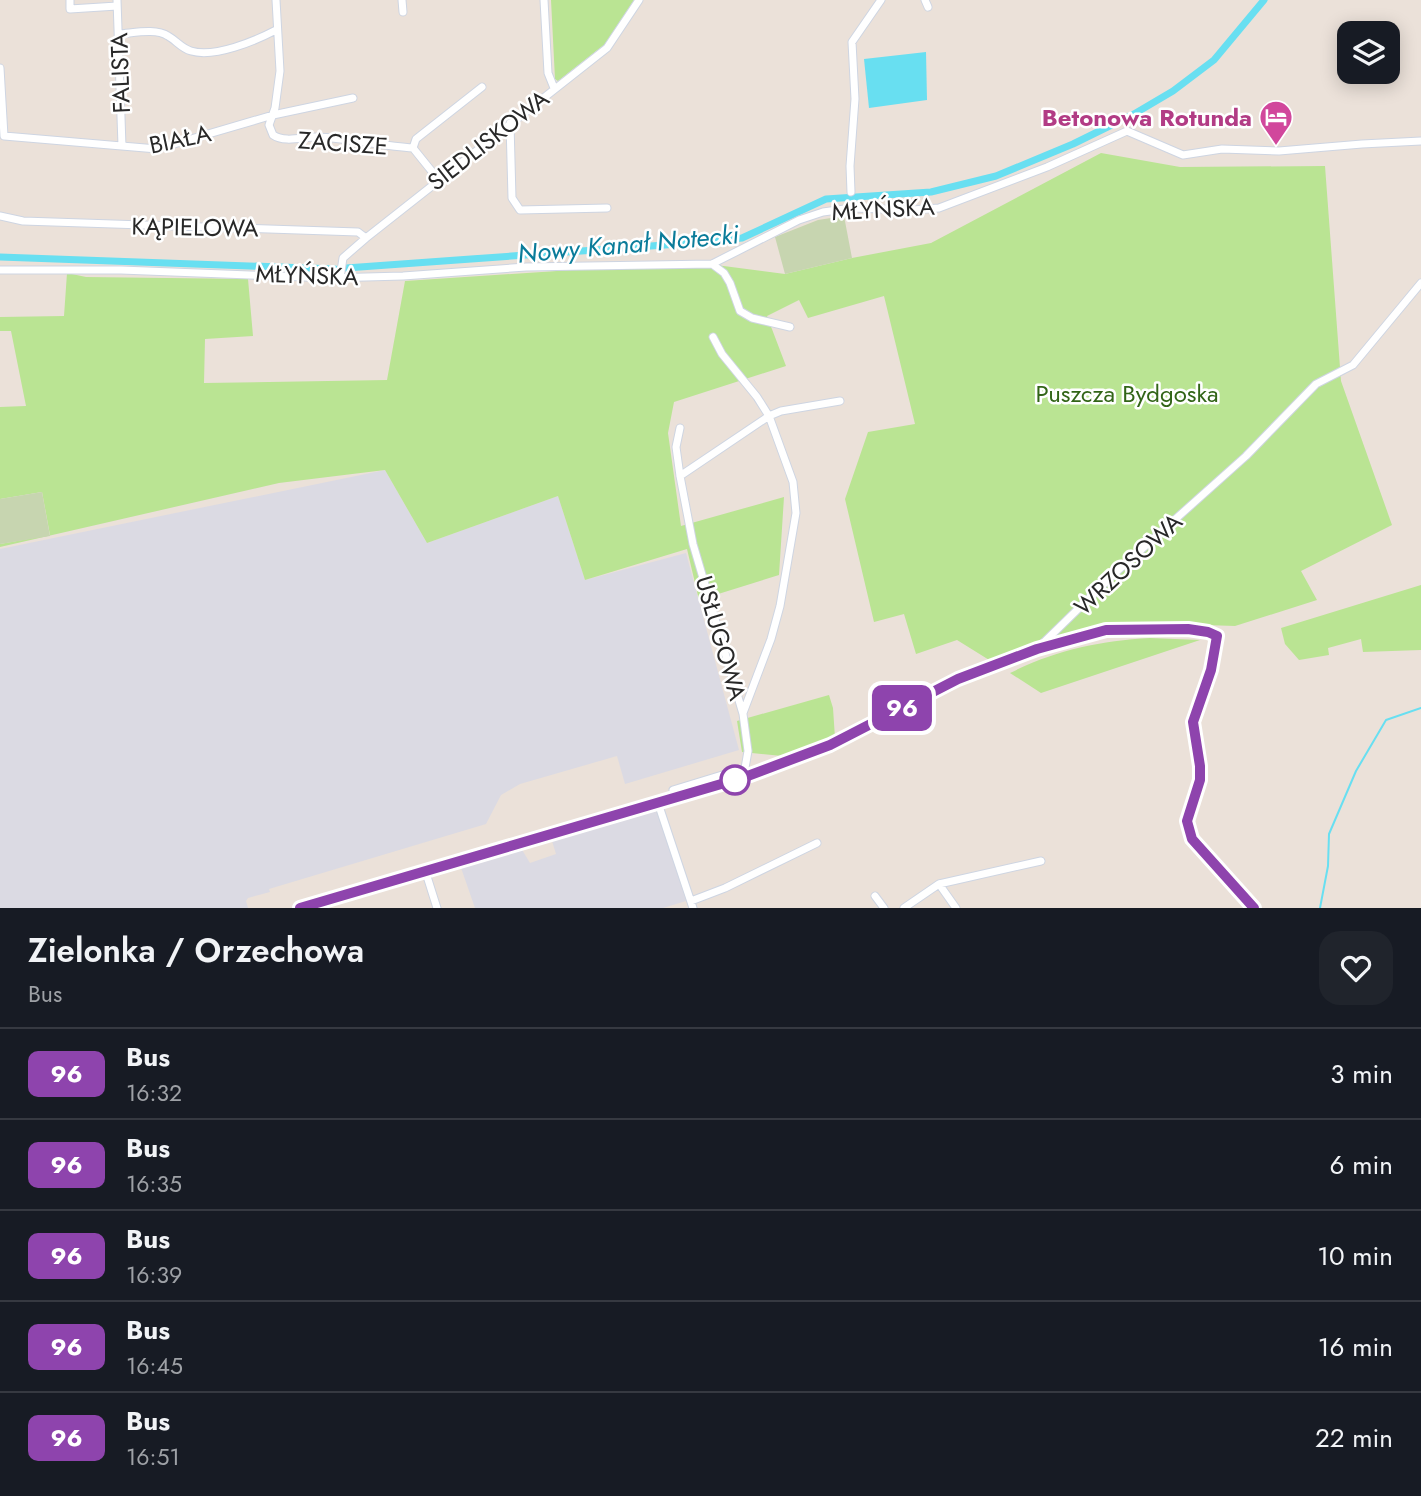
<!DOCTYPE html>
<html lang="en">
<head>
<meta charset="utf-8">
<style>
  :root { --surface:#171b24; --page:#20242c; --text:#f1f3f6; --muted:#9ea1a6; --line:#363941 }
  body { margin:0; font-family:Jost,sans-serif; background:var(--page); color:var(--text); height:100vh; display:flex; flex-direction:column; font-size:26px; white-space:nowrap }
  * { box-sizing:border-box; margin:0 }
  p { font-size:23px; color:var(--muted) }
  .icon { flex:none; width:38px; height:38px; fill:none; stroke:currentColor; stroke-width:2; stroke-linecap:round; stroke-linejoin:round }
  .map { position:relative; height:908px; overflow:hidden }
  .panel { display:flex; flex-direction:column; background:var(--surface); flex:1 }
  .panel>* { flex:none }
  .badge { padding:0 14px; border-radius:10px; font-size:24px; line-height:46px }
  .tools { position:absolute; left:1337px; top:21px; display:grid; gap:14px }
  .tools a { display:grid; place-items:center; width:63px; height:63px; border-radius:14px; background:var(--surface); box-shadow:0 4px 18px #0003; font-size:35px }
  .map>.badge { position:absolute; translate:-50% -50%; box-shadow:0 0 0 4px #fff }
  .round { display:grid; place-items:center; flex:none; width:74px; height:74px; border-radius:21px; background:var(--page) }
  .head { display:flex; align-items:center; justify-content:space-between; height:119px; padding:0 28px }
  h1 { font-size:33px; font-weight:600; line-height:52px }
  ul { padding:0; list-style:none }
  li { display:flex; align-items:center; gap:21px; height:91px; padding:0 28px; border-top:2px solid var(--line) }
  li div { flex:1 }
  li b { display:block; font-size:26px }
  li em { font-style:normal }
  li .badge { min-width:77px; font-weight:700; text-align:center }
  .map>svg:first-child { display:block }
  .industrial { fill:#dbdae3 }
  .green { fill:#bae493 }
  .cemetery { fill:#c7d5b0 }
  .water { fill:#68dff1 }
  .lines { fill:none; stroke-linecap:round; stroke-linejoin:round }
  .stream { stroke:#68dff1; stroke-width:2 }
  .canal { stroke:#68dff1; stroke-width:7 }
  .minor-casing { stroke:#ced5e2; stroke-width:9 }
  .minor { stroke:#fff; stroke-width:7 }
  .line-casing { stroke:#fff; stroke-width:16 }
  .line { stroke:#8e44ad; stroke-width:10 }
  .stop-dot { fill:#fff; stroke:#8e44ad; stroke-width:3.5 }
  .labels { text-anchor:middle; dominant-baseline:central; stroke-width:5; stroke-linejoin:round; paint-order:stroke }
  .street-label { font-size:24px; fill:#282828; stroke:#fff }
  .hotel-label { font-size:24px; font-weight:bold; fill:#b23c85; stroke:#fff; text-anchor:end }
  .park-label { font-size:24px; fill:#326517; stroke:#fff }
  .water-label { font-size:26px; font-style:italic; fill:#0a7c9a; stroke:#fff }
</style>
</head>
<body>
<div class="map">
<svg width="1421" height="908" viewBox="0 0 1421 908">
  <rect width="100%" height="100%" fill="#ebe1d9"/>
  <!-- industrial -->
  <path class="industrial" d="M385 470 427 543 558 496 585 580 686 553 739 750 625 784 617 756 520 784 501 795 486 824 269 889 270 892 248 898 246 901 248 908H0V549Z
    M651 809 658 813 686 901 663 908H475L460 865 521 848 530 863 556 854 552 841Z"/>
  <!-- green -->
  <path class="green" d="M551 0H634L605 44 558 81 555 79Z
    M1101 153 1180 167 1325 166 1341 381 1392 525 1301 571 1317 600 1235 626 1146 623 1097 628 1052 639 994 663 957 640 916 654 904 614 874 622 845 499 868 432 915 424 884 296 808 318 799 300 767 316 786 366 674 402 668 433 681 526 784 497 779 575 699 600 687 549 585 580 558 496 427 543 385 470 279 483 0 547V544L50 535 42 492 0 499V407L26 406 11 331H0V317L64 316 67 273 86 277 248 279 253 336 205 339 204 383 387 380 405 281 693 262 785 274 852 258 931 243Z
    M1421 585V650L1363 652 1361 639 1328 648 1329 655 1299 660 1285 644 1281 628Z
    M1150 638 1200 640 1041 693 1010 673C1056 650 1099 641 1150 638Z
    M829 695 833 708 835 738 782 756 742 752 737 721Z"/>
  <!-- cemetery -->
  <path class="cemetery" d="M844 216 852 258 785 274 775 237 818 220Z
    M42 492 50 536 0 544V499Z"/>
  <!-- water -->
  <path class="water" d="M926 52 927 100 869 108 864 59Z"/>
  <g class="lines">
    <!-- stream -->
    <path class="stream" d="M1320 908 1328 866 1329 834 1356 771 1386 720 1421 708"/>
    <!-- canal -->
    <path class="canal" d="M0 257 335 269
      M346 268 706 242 742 238 826 199 931 192 996 176 1073 144 1134 114 1173 91 1214 60 1264 0"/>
    <defs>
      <path id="minor" d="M70 0V9L117 6
        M117 0 122 146
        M276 0 280 71 275 108 269 125 273 135C285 143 302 137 316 137 349 138 381 146 413 148
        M402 0 403 12
        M544 0 548 73 554 88
        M925 0 928 7
        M119 34C134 33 156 28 168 36 177 41 181 48 191 51 215 58 255 41 276 30
        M0 68 4 136 16 137 157 149 273 115 353 98
        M510 123 512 198 520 210 607 208
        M438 179 413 148 416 139 482 87
        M851 192 850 166 855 99 852 42 881 0
        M0 216 23 221 358 232 366 238
        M712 264 724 273 730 283 740 311 752 318 790 327
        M0 270H121L329 278 403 276 526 267 712 264 799 220 823 212 852 208 912 210 939 208 1047 167 1127 131 1183 155 1222 149 1279 151 1362 144 1421 141
        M340 278 343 258 366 238 607 48 639 0
        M713 337 722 354 757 397 769 416 793 482 796 513 780 606 771 639 743 713
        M680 476 769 416 781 411 840 401
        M1038 649C1060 642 1084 633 1107 630 1137 626 1190 623 1217 636L1211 670 1193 722 1200 767V780L1187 821 1192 839 1254 908
        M675 798 673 790 745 768 748 751 743 714 693 544 680 476 676 447 680 428
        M658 803 693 908
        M425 870 437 908
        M939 884 956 908
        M875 896 884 908
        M691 901 725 888 817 843
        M300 908 745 777 799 759 830 745 959 679 1037 649 1114 574 1246 456 1316 384 1353 365 1421 283
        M904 908 939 884 1041 861"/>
    </defs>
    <!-- minor casing -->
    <use href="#minor" class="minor-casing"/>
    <!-- minor -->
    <use href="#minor" class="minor"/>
  </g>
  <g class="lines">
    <defs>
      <path id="line" d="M300 908 745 777 830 745 958 679 1037 649 1106 630 1188 629 1208 632 1217 636 1211 670 1193 722 1200 766V780L1187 821 1192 839 1254 908"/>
    </defs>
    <!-- line casing -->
    <use href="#line" class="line-casing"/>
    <!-- line -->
    <use href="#line" class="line"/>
  </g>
  <!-- icons -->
  <defs>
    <symbol id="hotel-pin" viewBox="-11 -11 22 30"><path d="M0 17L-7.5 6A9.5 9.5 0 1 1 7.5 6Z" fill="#d1479c" stroke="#fff"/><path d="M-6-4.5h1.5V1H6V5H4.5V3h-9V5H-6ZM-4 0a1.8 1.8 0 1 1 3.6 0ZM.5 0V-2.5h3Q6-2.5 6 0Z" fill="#fff"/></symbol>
  </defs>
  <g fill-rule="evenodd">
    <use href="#hotel-pin" x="1257" y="98" width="38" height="52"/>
  </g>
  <!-- markers -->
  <circle class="stop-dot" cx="735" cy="780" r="14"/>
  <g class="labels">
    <!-- street labels -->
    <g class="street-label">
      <text transform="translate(120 73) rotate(-92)">FALISTA</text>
      <text transform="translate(180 139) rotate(-12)">BIAŁA</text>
      <text transform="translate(488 140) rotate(-38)">SIEDLISKOWA</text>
      <text transform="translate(343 143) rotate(4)">ZACISZE</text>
      <text transform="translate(883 209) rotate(-3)">MŁYŃSKA</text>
      <text transform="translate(195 227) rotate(1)">KĄPIELOWA</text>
      <text transform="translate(307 275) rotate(2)">MŁYŃSKA</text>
      <text transform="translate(1128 564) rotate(-43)">WRZOSOWA</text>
      <text transform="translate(721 638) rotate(74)">USŁUGOWA</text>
    </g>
    <!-- hotel labels -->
    <g class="hotel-label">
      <text x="1252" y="117">Betonowa Rotunda</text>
    </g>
    <!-- park labels -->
    <g class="park-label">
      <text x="1127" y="393">Puszcza Bydgoska</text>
    </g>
    <!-- water labels -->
    <g class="water-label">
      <text transform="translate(628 244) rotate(-5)">Nowy Kanał Notecki</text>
    </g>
  </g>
</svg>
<div class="tools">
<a><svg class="icon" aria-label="layers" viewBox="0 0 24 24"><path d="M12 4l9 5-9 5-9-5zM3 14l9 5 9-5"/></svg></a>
</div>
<b class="badge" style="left:902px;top:708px;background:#8e44ad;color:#fff">96</b>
</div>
<section class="panel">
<div class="head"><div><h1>Zielonka / Orzechowa</h1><p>Bus</p></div><a class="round"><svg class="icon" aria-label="heart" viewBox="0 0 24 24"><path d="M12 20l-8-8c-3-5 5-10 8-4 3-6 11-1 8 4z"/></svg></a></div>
<ul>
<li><span class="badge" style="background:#8e44ad;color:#fff">96</span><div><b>Bus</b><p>16:32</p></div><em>3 min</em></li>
<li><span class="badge" style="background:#8e44ad;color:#fff">96</span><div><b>Bus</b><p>16:35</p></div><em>6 min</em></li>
<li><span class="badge" style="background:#8e44ad;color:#fff">96</span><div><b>Bus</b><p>16:39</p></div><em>10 min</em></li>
<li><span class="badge" style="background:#8e44ad;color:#fff">96</span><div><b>Bus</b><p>16:45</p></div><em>16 min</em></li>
<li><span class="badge" style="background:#8e44ad;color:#fff">96</span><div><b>Bus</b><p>16:51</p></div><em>22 min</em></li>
</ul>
</section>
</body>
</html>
